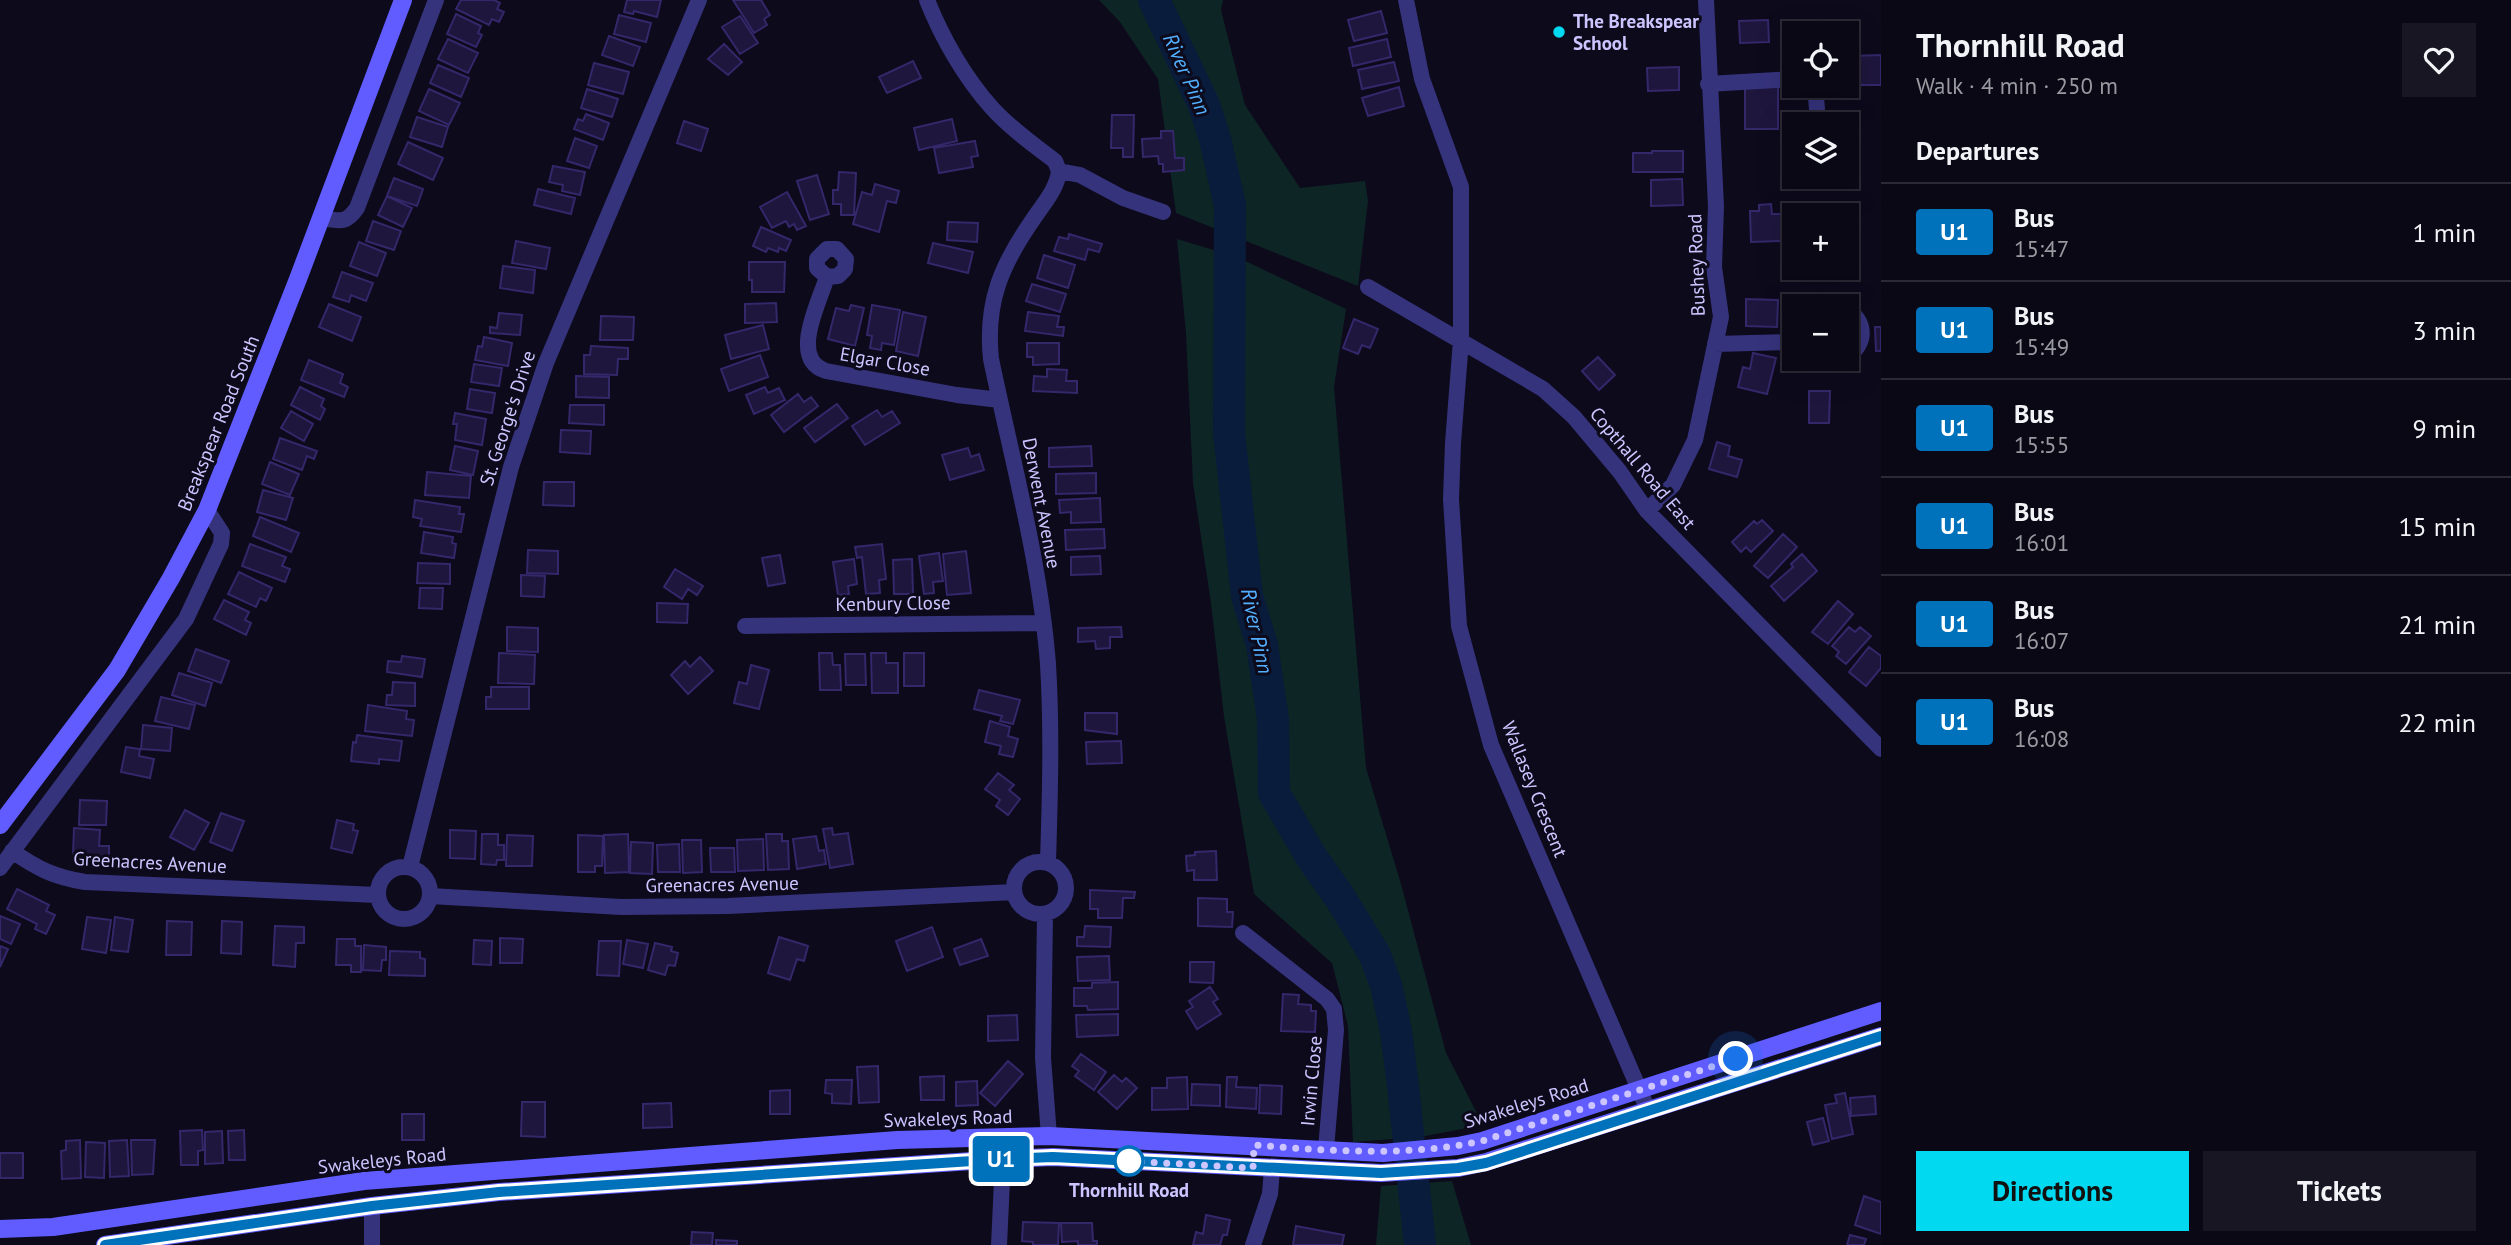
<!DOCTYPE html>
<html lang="en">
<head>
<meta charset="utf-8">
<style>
  :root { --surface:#0a0815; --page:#181622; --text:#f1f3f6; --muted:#999aa0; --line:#2a2934; --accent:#00d9f0 }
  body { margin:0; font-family:"PT Sans",sans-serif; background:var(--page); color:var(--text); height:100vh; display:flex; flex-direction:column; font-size:26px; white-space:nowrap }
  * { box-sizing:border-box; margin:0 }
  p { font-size:23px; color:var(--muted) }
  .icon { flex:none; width:38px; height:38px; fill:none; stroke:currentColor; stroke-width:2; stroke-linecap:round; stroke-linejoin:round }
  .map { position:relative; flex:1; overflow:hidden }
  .sheet { display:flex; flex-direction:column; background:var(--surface); width:630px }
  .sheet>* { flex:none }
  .badge { padding:0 14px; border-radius:5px; font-size:24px; line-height:46px }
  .buttons { position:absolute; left:1782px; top:21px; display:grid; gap:14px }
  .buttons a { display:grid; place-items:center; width:77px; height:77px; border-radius:0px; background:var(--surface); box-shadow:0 7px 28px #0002,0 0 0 2px var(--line); font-size:35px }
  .you { position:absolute; width:35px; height:35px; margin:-18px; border:5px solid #fff; border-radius:50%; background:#1a73e8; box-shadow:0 0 0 10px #1a73e833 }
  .map>.badge { position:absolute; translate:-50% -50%; box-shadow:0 0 0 4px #fff }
  h2 { padding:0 35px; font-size:26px; line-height:63px }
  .round { display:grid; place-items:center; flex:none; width:74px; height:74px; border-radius:0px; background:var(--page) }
  .summary { display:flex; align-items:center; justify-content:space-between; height:119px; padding:0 35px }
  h1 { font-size:33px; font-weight:700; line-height:52px }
  .action { display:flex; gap:14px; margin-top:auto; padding:14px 35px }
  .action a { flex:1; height:80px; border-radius:0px; background:var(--accent); color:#111; font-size:28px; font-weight:700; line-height:80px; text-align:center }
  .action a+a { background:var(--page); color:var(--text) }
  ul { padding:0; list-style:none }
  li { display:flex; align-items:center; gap:21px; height:98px; padding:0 35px; border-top:2px solid var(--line) }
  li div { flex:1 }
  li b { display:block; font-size:26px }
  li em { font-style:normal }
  li .badge { min-width:77px; font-weight:700; text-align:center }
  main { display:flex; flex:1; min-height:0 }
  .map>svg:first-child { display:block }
  .green { fill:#0d2625 }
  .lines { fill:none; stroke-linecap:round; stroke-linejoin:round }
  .river { stroke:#091c3c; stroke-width:32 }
  .building { fill:#1e163d; stroke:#34276a; stroke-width:2 }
  .street { stroke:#36337d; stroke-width:16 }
  .secondary { stroke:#605cff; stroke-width:18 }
  .line-casing { stroke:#fff; stroke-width:16 }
  .line { stroke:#0072bc; stroke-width:10 }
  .walk { stroke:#ccc5ff; stroke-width:7; stroke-dasharray:0 12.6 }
  .poi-dot { fill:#00d9f0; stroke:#0d0a1c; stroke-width:2.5 }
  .stop-dot { fill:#fff; stroke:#0072bc; stroke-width:3.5 }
  .labels { text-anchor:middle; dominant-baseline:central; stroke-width:6; stroke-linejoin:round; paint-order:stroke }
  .poi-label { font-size:19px; font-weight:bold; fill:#ccc5ff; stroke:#0d0a1c; text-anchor:start }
  .street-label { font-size:19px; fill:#ccc5ff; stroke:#0d0a1c }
  .stop-label { font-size:19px; font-weight:bold; fill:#ccc5ff; stroke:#0d0a1c }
  .water-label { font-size:21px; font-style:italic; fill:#53b0ff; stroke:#0d0a1c }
</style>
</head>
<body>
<main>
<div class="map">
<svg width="1881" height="1245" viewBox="0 0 1881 1245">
  <rect width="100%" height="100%" fill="#0d0a1c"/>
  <!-- green -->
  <path class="green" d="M1099 0H1223L1221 10 1245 105 1300 188 1365 181 1368 201 1358 286 1176 213 1158 79 1120 22Z
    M1177 239 1237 257 1346 309 1334 387 1366 768 1401 884 1446 1053 1483 1125 1420 1137 1353 1142 1348 1026 1332 963 1254 894 1224 716 1211 603 1193 483 1186 333Z
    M1452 1181 1471 1245H1376L1381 1186Z"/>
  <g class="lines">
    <!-- river -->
    <path class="river" d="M1154 0 1204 105 1215 139 1230 205 1229 433 1247 596 1262 645 1273 719 1274 793 1312 858 1339 896 1375 955 1386 985 1396 1031 1403 1086 1420 1245"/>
  </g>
  <!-- building -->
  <path class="building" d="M461 0H494L500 3 497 9 504 12 499 22 492 19 489 25 456 9Z
    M627 0H661L657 17 634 11 633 14 624 12Z
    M733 0H761L770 15 764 19 767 25 754 33Z
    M1381 11 1387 33 1354 41 1348 20Z
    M456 14 481 26 478 33 482 35 476 47 447 34Z
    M619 15 651 23 646 42 614 34Z
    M740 16 758 43 740 54 722 27Z
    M1768 20 1769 42 1740 43 1739 21Z
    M609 36 640 47 633 66 602 55Z
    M448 39 478 53 468 73 438 59Z
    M1387 39 1391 57 1353 66 1349 48Z
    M724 44 742 62 728 75 708 59Z
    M1881 55V85H1855L1854 56Z
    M913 61 921 78 887 93 879 77Z
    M1394 62 1399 81 1362 89 1358 70Z
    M594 63 629 72 623 94 588 85Z
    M438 65 469 78 461 97 430 83Z
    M1679 67V90L1648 91 1647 68Z
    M1745 84H1778V129H1745Z
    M1399 87 1404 106 1368 116 1362 98Z
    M429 89 460 103 449 125 419 111Z
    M587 89 618 99 612 117 581 108Z
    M586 114 609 123 603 140 574 129 578 119 583 121Z
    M1112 115H1134L1133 157H1123V148H1111Z
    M417 117 448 127 442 147 410 137Z
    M952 119 957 141 919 150 914 128Z
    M684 121 708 129 701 151 677 143Z
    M1161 131H1173L1175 158H1184V170L1163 172V164H1159L1158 156 1143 157 1142 139 1161 138Z
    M575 138 597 146 589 168 567 161Z
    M975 141 978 156 971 157 973 167 939 173 934 148Z
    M408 142 443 158 433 180 398 164Z
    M1652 151H1683V172H1633V153H1652Z
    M553 166 585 172 580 195 562 191 563 185 549 182Z
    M839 172 856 173 854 215H841V204H833V190H838Z
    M817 175 829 214 810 220 797 181Z
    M394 178 423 189 417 206 387 196Z
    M1682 179 1683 205 1651 206V180Z
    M875 184 899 191 896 203 887 201 879 232 853 224 862 192 872 195Z
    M538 189 575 198 571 214 534 205Z
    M787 192 806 226 797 230 794 224 789 227 786 221 772 228 760 207Z
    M387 196 412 208 403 227 378 215Z
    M1771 204 1772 214H1784V241L1751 242 1750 211H1759V205Z
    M373 221 401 231 394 250 366 241Z
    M948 222 978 223 977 242 947 240Z
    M761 227 791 240 786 251 779 248 778 252 768 248 766 252 753 246Z
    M1069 234 1102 244 1099 252 1088 249 1085 260 1054 251 1059 237 1068 239Z
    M516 241 550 248 546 269 512 263Z
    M359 242 386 253 377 276 350 266Z
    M933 243 973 252 968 273 928 263Z
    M1044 255 1075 265 1068 288 1037 278Z
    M749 262H785L784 292H752V280H749Z
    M503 266 535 270 533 293 500 288Z
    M342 272 373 283 366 301 351 295 349 302 333 297Z
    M1032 284 1066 294 1060 312 1026 301Z
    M1746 299 1778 300 1777 327 1746 326Z
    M776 303 777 322 745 323V304Z
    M329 304 361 317 352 341 319 327Z
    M851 305 864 308 855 346 828 339 836 308 849 311Z
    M872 305 900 310 894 345 882 343 881 350 870 348 872 336 867 335Z
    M903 312 926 317 918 356 896 351Z
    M1028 312 1059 316 1057 327H1064L1063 336 1025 331Z
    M499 313 522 315 520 335 490 333V327L497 328Z
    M601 316 634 317 633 340H600Z
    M1354 319 1378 329 1370 348 1362 345 1358 354 1343 348Z
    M763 325 769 349 731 359 725 335Z
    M1875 327H1881V351H1876Z
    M484 337 512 343 508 366 475 360 478 346 482 347Z
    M1027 343H1059V364L1033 365V357H1027Z
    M591 346 628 348V359H618L617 375 584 374V355H590Z
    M1753 353 1776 358 1767 394 1738 387 1743 367 1750 369Z
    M760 355 768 377 729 391 721 369Z
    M1598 357 1615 375 1599 390 1582 371Z
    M309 360 343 374 340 383 348 387 344 397 301 380Z
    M474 364 502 368 499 386 471 382Z
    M1047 369 1067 370 1066 381H1077V393L1033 391 1034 376 1047 377Z
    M576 376 609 377V398L576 397Z
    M300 387 324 399 321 406 325 409 320 420 291 405Z
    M765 387 768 393 779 388 785 400 754 414 746 395Z
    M470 389 495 393 492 413 467 409Z
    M1809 391H1830L1829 423H1809Z
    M798 394 804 402 811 397 818 406 784 432 771 415Z
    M837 404 848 418 815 442 804 428Z
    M570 405H604V425L569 423Z
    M877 410 882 417 892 411 900 423 865 445 852 426Z
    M291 411 313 424 304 441 281 428Z
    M455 413 486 419 482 445 455 440 457 424H453Z
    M561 430 591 431 590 454 560 452Z
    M280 438 317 451 314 459 307 456 302 470 273 459Z
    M1717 442 1730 446 1728 456 1742 460 1737 477 1709 469Z
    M455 446 478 451 473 475 450 470Z
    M1091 446 1092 466 1049 467V448Z
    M968 448 971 457 979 454 984 470 950 480 942 455Z
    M270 462 299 474 290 495 262 484Z
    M427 472 471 476 469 498 425 495Z
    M1096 473V493L1056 494V474Z
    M544 482H574V506L543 505Z
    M263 490 293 498 286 520 257 512Z
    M1100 498 1101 522 1071 523V512L1060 513 1059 500Z
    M415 500 460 507 459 514H464L461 532 420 526 422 519 413 517Z
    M260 517 299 533 291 552 253 536Z
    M1762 520 1773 531 1751 552 1746 547 1741 552 1732 542 1754 521 1757 524Z
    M1104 529 1105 548 1066 550 1065 530Z
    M424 532 453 537 452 543 456 544 454 558 421 553Z
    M1783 534 1797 547 1768 578 1754 566Z
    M250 544 286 557 282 566 290 569 285 582 242 566Z
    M882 544 886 579 879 580 880 593 866 594 862 557 857 558 855 547Z
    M528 550 558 551V574L527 573Z
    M966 551 971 593 947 595 943 554Z
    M939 553 943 581 933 582 934 593 924 594 919 556Z
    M1802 554 1817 571 1784 601 1771 586 1793 567 1791 564Z
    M780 555 785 583 768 586 762 558Z
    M1100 556 1101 574 1071 575V557Z
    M854 559 857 584 848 586 849 594 838 595 833 562Z
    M912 559 913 594H894L893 560Z
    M418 563 450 564V584L417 583Z
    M675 569 703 586 697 595 688 589 682 599 664 587Z
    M239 572 272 588 266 601 260 598 256 607 228 594Z
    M521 575 545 576 544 597 521 596Z
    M420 588H443L442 609 419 608Z
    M224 600 249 612 245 620 251 623 246 635 214 619Z
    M1838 601 1853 614 1828 644 1812 632Z
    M657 603 688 604 687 623 657 622Z
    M507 627 538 628V652L507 651Z
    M1121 627 1122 637H1110V648L1096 649 1095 641 1078 642V628Z
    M1849 627 1855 632 1860 627 1871 636 1846 664 1836 656 1839 652 1832 646Z
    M1869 647 1881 656V668L1866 686 1849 672Z
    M196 649 229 661 221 683 188 671Z
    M499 653 535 655 534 684 498 683Z
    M819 653H832L833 665H840L841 690H820Z
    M871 653H886V663H898V693H872Z
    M904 653H924V686H904Z
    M845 654H865L866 685H846Z
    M402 656 425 659 422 677 387 672 388 661 401 662Z
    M700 657 713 671 688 694 671 675 685 661 690 667Z
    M751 665 769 670 759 709 734 703 739 682 747 684Z
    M179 673 212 683 205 706 172 695Z
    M393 682 415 683V706L386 705 387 695H392Z
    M491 687H529V709H486V697H491Z
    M979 690 1020 700 1013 724 1000 721 1002 716 974 709Z
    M161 697 195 705 189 729 155 721Z
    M368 705 407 711 406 719 414 720 412 736 365 731Z
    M1085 713H1117V734L1085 730Z
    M990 721 1010 727 1008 736 1018 739 1013 757 999 754 1001 746 985 742Z
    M143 725 172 728 170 751 141 749Z
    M357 735 402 741 399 761 379 759V764L351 761 353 742 356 743Z
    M1121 741 1122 763 1087 764 1086 742Z
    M126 747 140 749 139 756 154 759 150 778 121 772Z
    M998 773 1014 785 1009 790 1020 799 1008 815 996 806 1000 800 985 789Z
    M80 800 107 801 106 825H79Z
    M185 810 209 823 194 850 170 837Z
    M221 813 244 821 232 851 210 842Z
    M337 820 354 824 353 830 358 831 352 853 331 848Z
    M74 828 100 830 99 846H109V856L73 854Z
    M832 828 833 835 848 833 853 864 830 868 823 829Z
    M450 830 476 831 475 859 450 858Z
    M482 834H498V845H504V860H497L496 865 481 864Z
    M628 834 629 872 605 873 604 835Z
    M766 834H782V841H788L789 869 768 870Z
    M507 835 533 836 532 866H506Z
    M578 835 603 836 602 866H595V872H578Z
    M816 836 819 851 824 850 826 864 797 869 793 839Z
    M763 839 764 870 738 871 737 840Z
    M682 840H701L702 872 683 873Z
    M631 842 653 843 652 874 630 873Z
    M679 844 680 872H658L657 845Z
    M710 848H734L735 872H711Z
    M1216 851 1217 880H1194V870L1187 871 1186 856 1195 855V852Z
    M17 889 49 905 46 911 55 915 46 934 35 929 37 924 7 909Z
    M1090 890 1135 892 1134 898H1123L1122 918H1098V909H1090Z
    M1198 898 1227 899V912H1233L1232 927 1198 926Z
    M0 916 20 924 11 944 0 939Z
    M87 917 111 920 106 953 82 949Z
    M115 917 133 920 128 952 111 950Z
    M167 921 192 922 191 955H166Z
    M222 921 242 922 241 954 221 953Z
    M275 926 304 927V943H296L295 967 273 965Z
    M1085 926 1111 927 1110 947 1077 946V937H1084Z
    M932 927 943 957 907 971 896 941Z
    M779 937 808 946 804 961 797 959 790 980 768 973Z
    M500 938 523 939 522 963H500Z
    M337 939H355V946H361V972H351V965H336Z
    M981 939 988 956 960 965 954 949Z
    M474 940 492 941 491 965 473 964Z
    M627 940 648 944 643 968 623 964Z
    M599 941H621L619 976 597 975Z
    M655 943 672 947 671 951 678 953 675 966 668 965 665 975 648 970Z
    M364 945 386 947V960H382L381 971 363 970Z
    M0 946 8 949 0 967Z
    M390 951 420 952V958L425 959V976L389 975Z
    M1109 956 1110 980 1078 981 1077 957Z
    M1190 962H1214L1213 983 1190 982Z
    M1118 982V1009L1088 1010 1087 1006H1074V988H1092V983Z
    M1210 987 1218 999 1213 1002 1221 1014 1197 1029 1186 1011 1193 1007 1189 1001Z
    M1283 994 1299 995 1298 1004 1311 1005V1011H1316L1315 1032 1281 1031Z
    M1118 1014V1035L1077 1037 1076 1015Z
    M1017 1015 1018 1040 988 1041V1016Z
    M1081 1054 1106 1072 1094 1090 1075 1076 1079 1071 1072 1066Z
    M1008 1061 1023 1074 995 1106 980 1093Z
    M878 1066 879 1102 859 1103 857 1067Z
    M1114 1075 1122 1082 1126 1078 1137 1088 1117 1109 1098 1092Z
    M944 1076V1100H921L920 1077Z
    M1187 1077 1188 1109 1152 1110V1088H1167V1078Z
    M1227 1077H1237L1236 1087 1257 1088 1256 1109 1226 1107Z
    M826 1080H852L851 1104 832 1103V1094L825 1093Z
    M977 1081 978 1105 956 1106V1082Z
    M1192 1084 1220 1085V1106L1191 1105Z
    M1260 1085 1282 1086 1281 1114 1259 1113Z
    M790 1090V1114H770V1091Z
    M1845 1093 1853 1134 1832 1139 1825 1105 1837 1103 1835 1095Z
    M1875 1096 1876 1114 1851 1116 1850 1098Z
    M522 1102H545V1137L521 1136Z
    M671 1103 672 1127 643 1128V1104Z
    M402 1114H424V1140H402Z
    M1823 1118 1829 1141 1813 1145 1807 1122Z
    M202 1130 203 1150 198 1151V1165H181L180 1131Z
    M244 1130 245 1160H229L228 1131Z
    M222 1131 223 1163 205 1164V1132Z
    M80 1140 81 1178 62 1179 61 1151 66 1150V1141Z
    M127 1140 129 1176 110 1177 109 1141Z
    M131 1140H155L153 1174 132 1175Z
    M86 1142 105 1143 104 1178 85 1177Z
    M0 1153H23V1178H0Z
    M1864 1196 1881 1202V1234L1855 1225Z
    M1206 1215 1230 1220 1227 1235H1223L1220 1245H1193L1196 1232 1203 1234Z
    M1023 1222 1059 1223 1058 1245H1033V1242L1022 1241Z
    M1061 1223H1092L1093 1241H1097V1245H1078V1241L1062 1242Z
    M1296 1226 1344 1235 1342 1245H1293Z
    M692 1232 713 1233 712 1245H691Z
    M1850 1235 1866 1239 1864 1245H1847Z
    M716 1240 737 1241V1245H716Z"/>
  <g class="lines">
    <!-- street -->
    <path class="street" d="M927 0C942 38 965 78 992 108 1010 128 1034 145 1055 161L1059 171 1080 175 1123 198 1163 212
      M1406 0 1422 79 1461 187V340L1453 443 1451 499 1459 626 1491 745 1648 1110
      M1708 84 1794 79
      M1815 86 1817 109
      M321 218C340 221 346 224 357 208L436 0
      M827 277 838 276 845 269 846 259 837 249H827L817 259V268L827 277C819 303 789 359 826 371L957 395 1000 400
      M1368 287 1543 389 1574 417 1620 472 1647 511 1881 749
      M1846 309C1867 321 1867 345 1846 357
      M1715 344 1794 342
      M1829 359H1842
      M1647 511 1673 485 1695 440 1721 317 1714 267 1716 206 1706 0
      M745 626 1043 623
      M12 851C38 869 54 877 85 882L377 895
      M1014 888a26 26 0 1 1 52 0a26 26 0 1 1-52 0Z
      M1048 862C1050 796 1052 731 1048 664 1040 561 1012 460 991 359 985 301 1002 264 1034 218 1044 203 1057 189 1059 171
      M378 893a26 26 0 1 1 52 0a26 26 0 1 1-52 0Z
      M410 867 511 467 546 363 699 0
      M0 868 186 619 221 544 222 533 207 510
      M430 896 621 907 728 906 1014 892
      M1045 914 1043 1058 1049 1136
      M1243 933 1327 999 1334 1009 1336 1030 1326 1149
      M372 1206V1245
      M999 1245 1003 1159
      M1253 1245 1270 1194 1272 1169"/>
    <!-- secondary -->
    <path class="secondary" d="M0 825 117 670 171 578 207 510 298 279 403 0
      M0 1229 53 1227 364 1181 897 1140 1049 1136 1383 1153 1458 1146 1482 1141 1881 1011
      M105 1245 372 1206 499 1192 1003 1159 1053 1157 1381 1173 1458 1168 1486 1162 1881 1036"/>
  </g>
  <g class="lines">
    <defs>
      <path id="line" d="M105 1245 372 1206 499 1192 1003 1159 1053 1157 1381 1173 1458 1168 1486 1163 1881 1036"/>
    </defs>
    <!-- line casing -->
    <use href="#line" class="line-casing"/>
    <!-- line -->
    <use href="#line" class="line"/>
    <!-- walk -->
    <path class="walk" d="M1129 1161 1253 1168 1254 1145C1331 1151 1407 1157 1482 1141L1736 1059"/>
  </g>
  <!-- markers -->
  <circle class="poi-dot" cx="1559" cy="32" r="7"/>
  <circle class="stop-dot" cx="1129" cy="1161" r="14"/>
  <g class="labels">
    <!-- poi labels -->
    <g class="poi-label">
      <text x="1573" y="21">The Breakspear<tspan x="1573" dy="22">School</tspan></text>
    </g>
    <!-- street labels -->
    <g class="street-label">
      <text transform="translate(1696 265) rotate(-92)">Bushey Road</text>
      <text transform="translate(885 361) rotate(10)">Elgar Close</text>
      <text transform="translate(507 418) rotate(-72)">St. George's Drive</text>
      <text transform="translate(218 423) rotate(-68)">Breakspear Road South</text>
      <text transform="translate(1643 468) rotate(50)">Copthall Road East</text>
      <text transform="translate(1042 503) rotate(79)">Derwent Avenue</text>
      <text transform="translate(893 603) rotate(-1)">Kenbury Close</text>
      <text transform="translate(1535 789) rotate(68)">Wallasey Crescent</text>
      <text transform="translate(150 862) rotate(3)">Greenacres Avenue</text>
      <text transform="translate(722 884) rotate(-1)">Greenacres Avenue</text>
      <text transform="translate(1311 1081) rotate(-85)">Irwin Close</text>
      <text transform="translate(1526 1103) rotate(-17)">Swakeleys Road</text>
      <text transform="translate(948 1118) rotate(-2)">Swakeleys Road</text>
      <text transform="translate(382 1160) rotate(-6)">Swakeleys Road</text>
    </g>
    <!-- stop labels -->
    <g class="stop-label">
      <text x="1129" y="1190">Thornhill Road</text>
    </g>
    <!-- water labels -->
    <g class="water-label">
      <text transform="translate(1187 74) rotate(66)">River Pinn</text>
      <text transform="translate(1257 631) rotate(78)">River Pinn</text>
    </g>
  </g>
</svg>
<div class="buttons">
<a><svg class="icon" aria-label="locate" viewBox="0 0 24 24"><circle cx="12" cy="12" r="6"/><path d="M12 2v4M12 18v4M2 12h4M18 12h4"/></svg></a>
<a><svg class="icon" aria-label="layers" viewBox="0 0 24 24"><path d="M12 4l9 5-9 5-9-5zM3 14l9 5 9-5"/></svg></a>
<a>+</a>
<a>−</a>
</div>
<div class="you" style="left:1736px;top:1059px"></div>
<b class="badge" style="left:1001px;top:1159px;background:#0072bc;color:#fff">U1</b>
</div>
<section class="sheet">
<div class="summary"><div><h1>Thornhill Road</h1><p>Walk · 4 min · 250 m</p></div><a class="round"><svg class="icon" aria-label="heart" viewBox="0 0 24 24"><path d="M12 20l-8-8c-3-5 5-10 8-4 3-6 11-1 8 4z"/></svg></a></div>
<h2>Departures</h2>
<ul>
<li><span class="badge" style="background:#0072bc;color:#fff">U1</span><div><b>Bus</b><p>15:47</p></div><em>1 min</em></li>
<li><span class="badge" style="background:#0072bc;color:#fff">U1</span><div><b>Bus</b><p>15:49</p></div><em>3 min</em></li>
<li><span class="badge" style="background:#0072bc;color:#fff">U1</span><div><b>Bus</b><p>15:55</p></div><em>9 min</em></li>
<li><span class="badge" style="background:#0072bc;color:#fff">U1</span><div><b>Bus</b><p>16:01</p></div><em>15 min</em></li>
<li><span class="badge" style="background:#0072bc;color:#fff">U1</span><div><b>Bus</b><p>16:07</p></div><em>21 min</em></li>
<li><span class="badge" style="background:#0072bc;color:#fff">U1</span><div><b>Bus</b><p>16:08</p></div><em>22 min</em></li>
</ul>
<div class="action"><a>Directions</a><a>Tickets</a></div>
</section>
</main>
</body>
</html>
